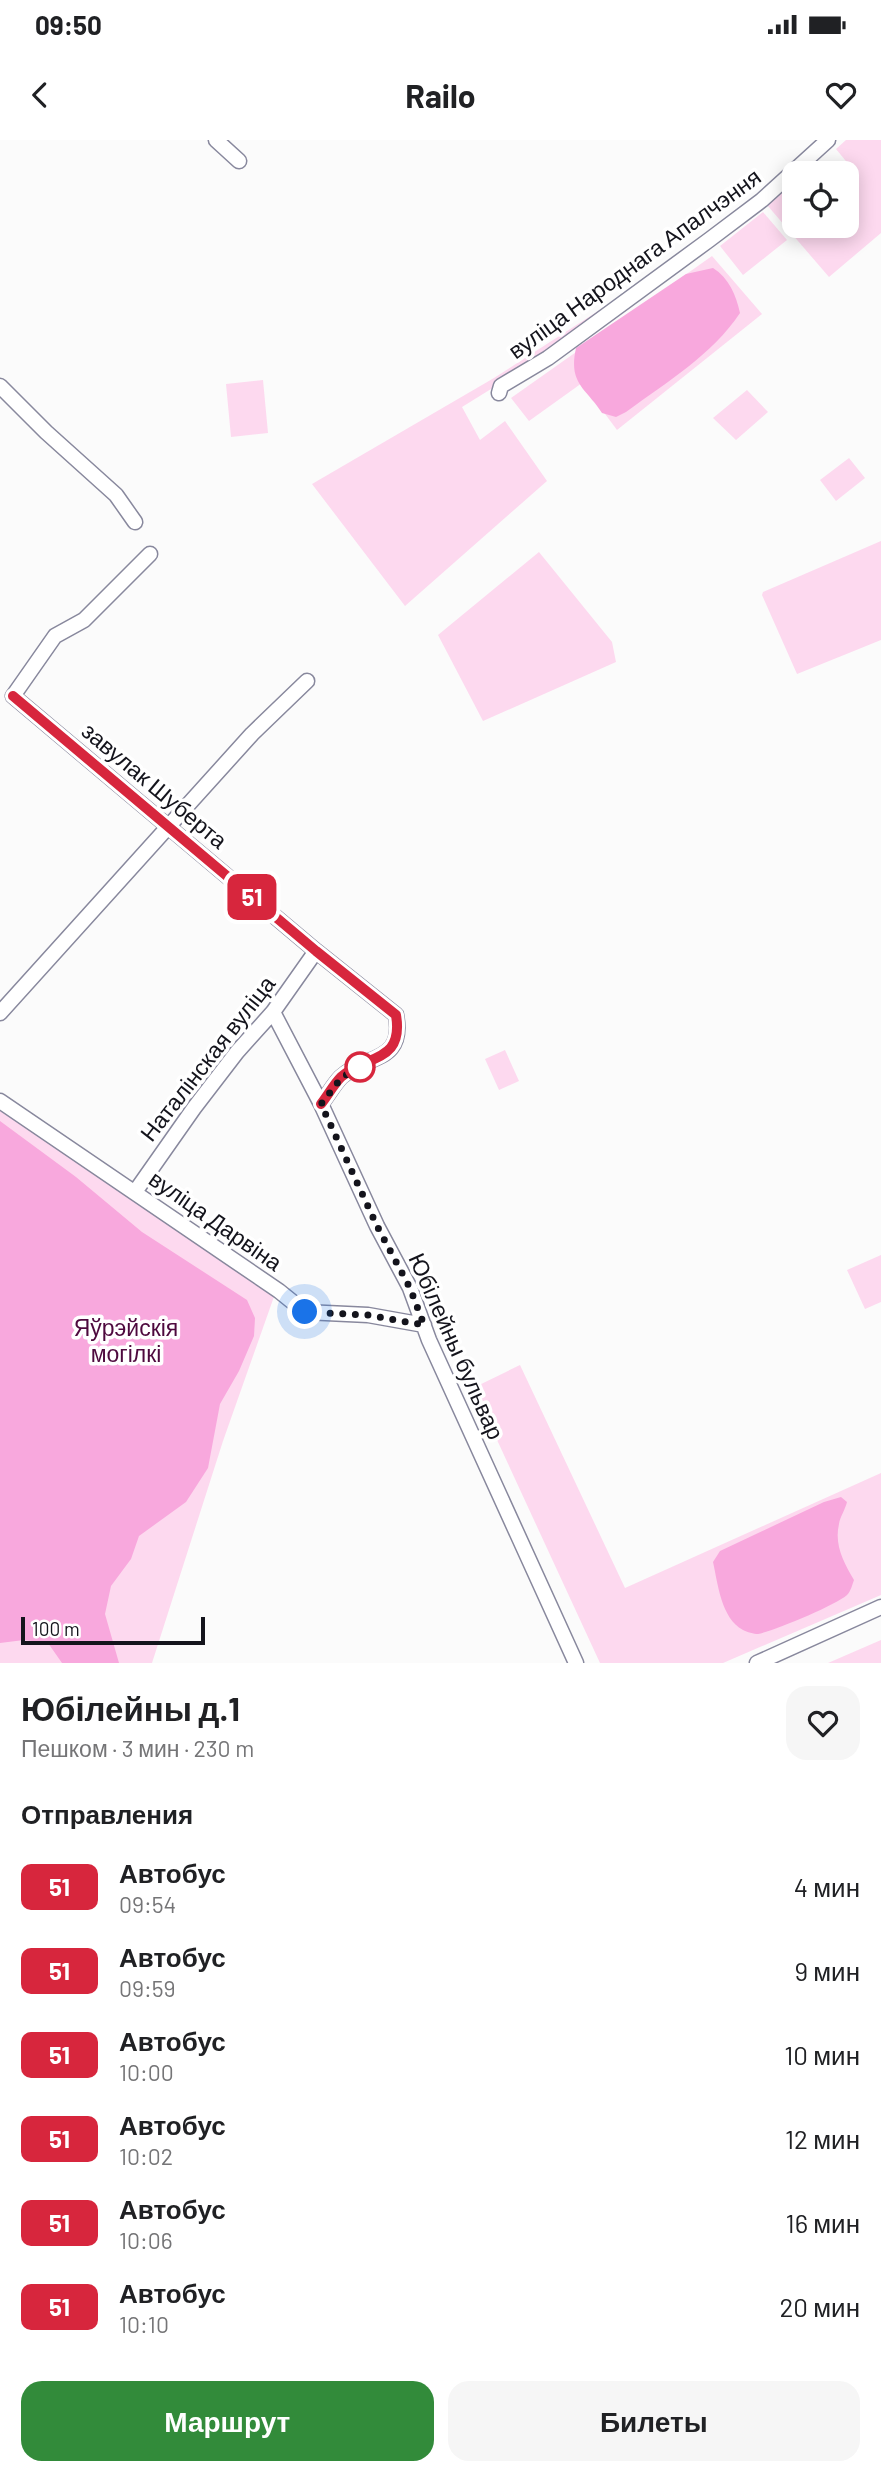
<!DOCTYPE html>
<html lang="ru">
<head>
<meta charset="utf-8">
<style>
  :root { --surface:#fff; --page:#f6f6f6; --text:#202124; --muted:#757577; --accent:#328b3a }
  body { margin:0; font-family:Barlow,sans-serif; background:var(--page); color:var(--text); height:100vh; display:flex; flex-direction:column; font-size:26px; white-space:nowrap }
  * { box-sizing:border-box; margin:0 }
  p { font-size:23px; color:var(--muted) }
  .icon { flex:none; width:38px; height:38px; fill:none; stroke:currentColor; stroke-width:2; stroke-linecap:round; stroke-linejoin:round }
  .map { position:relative; height:1523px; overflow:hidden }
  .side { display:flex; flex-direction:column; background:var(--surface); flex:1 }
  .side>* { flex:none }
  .badge { padding:0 14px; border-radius:10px; font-size:24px; line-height:46px }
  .fabs { position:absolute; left:782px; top:21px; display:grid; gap:14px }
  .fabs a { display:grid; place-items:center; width:77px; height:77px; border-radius:14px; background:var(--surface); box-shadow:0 4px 18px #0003; font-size:35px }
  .scale { position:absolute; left:21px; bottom:18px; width:184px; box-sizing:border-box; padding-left:7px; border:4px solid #14141c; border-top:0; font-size:19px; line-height:24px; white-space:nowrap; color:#14141c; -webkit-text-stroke:5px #fff; paint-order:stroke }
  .you { position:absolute; width:35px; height:35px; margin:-18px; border:5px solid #fff; border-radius:50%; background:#1a73e8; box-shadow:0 0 0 10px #1a73e833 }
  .map>.badge { position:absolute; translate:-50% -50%; box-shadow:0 0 0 4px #fff }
  h2 { padding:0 21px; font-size:26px; line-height:63px }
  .round { display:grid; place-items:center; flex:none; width:74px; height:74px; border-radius:21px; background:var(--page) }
  .overview { display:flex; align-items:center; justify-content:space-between; height:119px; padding:0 21px }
  h1 { font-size:33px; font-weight:700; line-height:52px }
  .action { display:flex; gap:14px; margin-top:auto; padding:14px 21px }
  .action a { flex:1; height:80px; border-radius:21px; background:var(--accent); color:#fff; font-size:28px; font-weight:700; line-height:80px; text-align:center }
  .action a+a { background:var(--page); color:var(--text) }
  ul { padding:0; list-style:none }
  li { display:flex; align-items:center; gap:21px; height:84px; padding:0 21px }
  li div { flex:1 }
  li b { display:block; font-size:26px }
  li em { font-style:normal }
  li .badge { min-width:77px; font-weight:700; text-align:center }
  .status { display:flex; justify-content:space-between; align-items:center; height:49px; padding:0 35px; background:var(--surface); direction:ltr }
  .status svg { height:19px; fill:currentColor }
  header { display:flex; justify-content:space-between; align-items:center; height:91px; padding:0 21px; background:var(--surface); font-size:32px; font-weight:700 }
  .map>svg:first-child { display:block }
  .green { fill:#fdd9ef }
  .forest { fill:#f8a8dd }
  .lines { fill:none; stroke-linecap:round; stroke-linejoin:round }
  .minor-casing { stroke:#88889d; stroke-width:17 }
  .minor { stroke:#fff; stroke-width:14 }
  .line-casing { stroke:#fff; stroke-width:16 }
  .line { stroke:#d7263d; stroke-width:10 }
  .walk { stroke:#14141c; stroke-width:7; stroke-dasharray:0 12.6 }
  .stop-dot { fill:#fff; stroke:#d7263d; stroke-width:3.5 }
  .labels { text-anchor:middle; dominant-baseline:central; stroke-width:7; stroke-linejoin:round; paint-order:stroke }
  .street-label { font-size:23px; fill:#14141c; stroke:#fff }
  .park-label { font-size:23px; fill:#4e093e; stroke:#fff }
</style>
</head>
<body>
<div class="status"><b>09:50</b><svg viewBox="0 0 49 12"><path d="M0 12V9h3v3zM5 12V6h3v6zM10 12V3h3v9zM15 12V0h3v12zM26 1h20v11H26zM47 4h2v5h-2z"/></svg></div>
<header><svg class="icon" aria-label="back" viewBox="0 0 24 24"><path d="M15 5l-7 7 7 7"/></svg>Railo<svg class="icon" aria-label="heart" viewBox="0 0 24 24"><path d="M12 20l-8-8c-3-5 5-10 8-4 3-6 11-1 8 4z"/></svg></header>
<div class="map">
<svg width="881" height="1523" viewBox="0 0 881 1523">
  <rect width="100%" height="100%" fill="#fbfbfb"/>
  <!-- green -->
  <path class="green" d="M846 0H881V93L829 137 767 65 784 51 794 63V86H847V48L859 37 836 9Z
    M763 72 787 100 743 135 720 106Z
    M712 116 762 174 617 290 582 243 529 281 511 258Z
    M609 164 614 173 462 267 480 300 505 281 547 341 405 466 312 344 494 238Z
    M263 240 268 293 231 297 226 244Z
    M747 250 768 272 736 300 713 278Z
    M849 318 865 338 836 361 820 340Z
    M881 401V500L797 534 762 455 763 452Z
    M539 412 612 502 616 522 483 581 438 495Z
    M505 910 519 941 499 950 485 919Z
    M0 971 127 1051 276 1151 223 1301 152 1523H0Z
    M881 1115V1162L865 1169 847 1130Z
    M520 1225 625 1448 881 1333V1455L723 1523H600L473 1248Z
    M881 1500V1523H828Z"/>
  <!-- forest -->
  <path class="forest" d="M713 128C729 138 736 155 740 173 712 215 667 242 626 272L616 277 602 273C586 248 568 244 576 208L686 134Z
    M0 981 76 1037 142 1092 247 1160 255 1178 254 1196 239 1231 220 1264 208 1328 186 1362 139 1396 131 1419 111 1446 105 1474 119 1523H62L48 1503 24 1500 0 1503Z
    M841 1357 847 1362C845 1370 840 1377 839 1384 834 1405 844 1423 854 1440 852 1445 851 1451 847 1455 836 1465 774 1491 758 1494 754 1494 747 1492 743 1490 721 1478 718 1444 713 1422L720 1411 824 1362Z"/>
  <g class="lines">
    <defs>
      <path id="minor" d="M216 0 239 21
        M0 246 46 292 116 355 135 382
        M499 253 501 246 548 218 709 100 762 60 828 0
        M13 556 316 811 396 875C405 923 367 914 341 937 334 944 328 955 321 964
        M13 556 55 496 84 480 150 414
        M273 872 321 964 377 1086 410 1148 429 1200 576 1523
        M0 873 252 594 307 541
        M0 961 279 1151 305 1172 368 1175 424 1185
        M135 1052 194 968 237 912 273 872 316 811
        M757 1523 881 1467"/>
    </defs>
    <!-- minor casing -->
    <use href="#minor" class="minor-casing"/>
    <!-- minor -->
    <use href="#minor" class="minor"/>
  </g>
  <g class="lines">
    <defs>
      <path id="line" d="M13 556 316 811 396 875C404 923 367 914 341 937 334 944 328 955 321 964"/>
    </defs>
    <!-- line casing -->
    <use href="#line" class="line-casing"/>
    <!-- line -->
    <use href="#line" class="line"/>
    <!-- walk -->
    <path class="walk" d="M305 1172 368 1175 424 1185 410 1148 377 1086 321 964 342 937 363 926 360 927"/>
  </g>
  <!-- markers -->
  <circle class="stop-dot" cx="360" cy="927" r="14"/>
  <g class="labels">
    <!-- street labels -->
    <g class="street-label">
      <text transform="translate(634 123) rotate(-36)">вуліца Народнага Апалчэння</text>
      <text transform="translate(155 645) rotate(40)">завулак Шуберта</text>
      <text transform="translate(207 918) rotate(-52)">Наталінская вуліца</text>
      <text transform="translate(216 1080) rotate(35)">вуліца Дарвіна</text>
      <text transform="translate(457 1206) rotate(66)">Юбілейны бульвар</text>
    </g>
    <!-- park labels -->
    <g class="park-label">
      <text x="126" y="1187">Яўрэйскія<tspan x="126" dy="26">могілкі</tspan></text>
    </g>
  </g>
</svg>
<div class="fabs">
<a><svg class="icon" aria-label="locate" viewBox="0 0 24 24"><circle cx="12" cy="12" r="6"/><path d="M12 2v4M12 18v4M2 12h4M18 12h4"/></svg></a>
</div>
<div class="scale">100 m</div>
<div class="you" style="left:305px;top:1172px"></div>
<b class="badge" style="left:252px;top:757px;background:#d7263d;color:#fff">51</b>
</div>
<section class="side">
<div class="overview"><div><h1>Юбілейны д.1</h1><p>Пешком · 3 мин · 230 m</p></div><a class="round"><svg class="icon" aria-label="heart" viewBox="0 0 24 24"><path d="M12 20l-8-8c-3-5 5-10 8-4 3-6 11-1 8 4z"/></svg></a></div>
<h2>Отправления</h2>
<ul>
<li><span class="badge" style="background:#d7263d;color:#fff">51</span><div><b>Автобус</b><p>09:54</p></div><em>4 мин</em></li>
<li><span class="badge" style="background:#d7263d;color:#fff">51</span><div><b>Автобус</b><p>09:59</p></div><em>9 мин</em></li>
<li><span class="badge" style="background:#d7263d;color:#fff">51</span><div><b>Автобус</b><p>10:00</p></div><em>10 мин</em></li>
<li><span class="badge" style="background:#d7263d;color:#fff">51</span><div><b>Автобус</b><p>10:02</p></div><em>12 мин</em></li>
<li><span class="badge" style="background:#d7263d;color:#fff">51</span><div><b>Автобус</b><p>10:06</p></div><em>16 мин</em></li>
<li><span class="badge" style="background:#d7263d;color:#fff">51</span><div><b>Автобус</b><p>10:10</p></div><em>20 мин</em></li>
</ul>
<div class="action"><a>Маршрут</a><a>Билеты</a></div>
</section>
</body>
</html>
